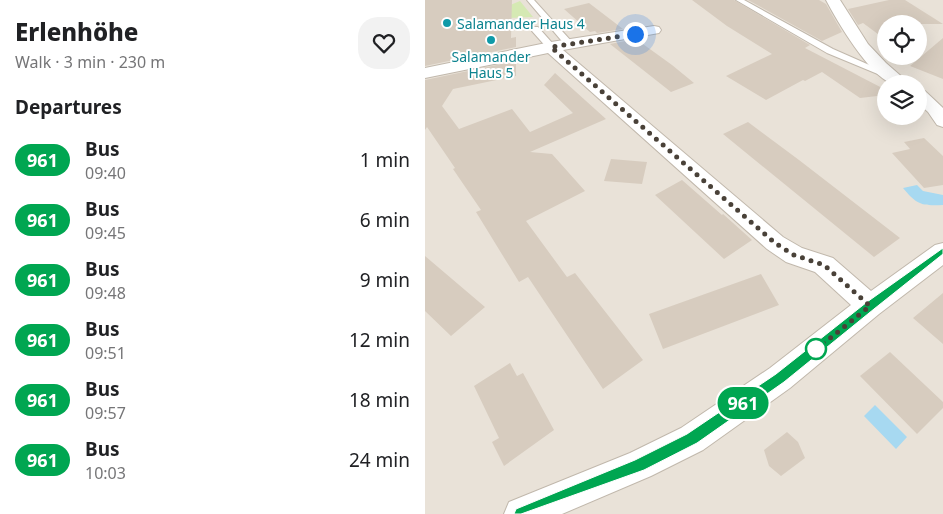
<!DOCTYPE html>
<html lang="en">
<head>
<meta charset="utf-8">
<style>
  :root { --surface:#fff; --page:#f2f2f2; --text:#202124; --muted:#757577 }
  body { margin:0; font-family:"Noto Sans",sans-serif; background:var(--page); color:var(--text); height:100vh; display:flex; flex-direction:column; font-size:19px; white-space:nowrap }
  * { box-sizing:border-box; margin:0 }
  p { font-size:16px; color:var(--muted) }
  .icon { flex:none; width:28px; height:28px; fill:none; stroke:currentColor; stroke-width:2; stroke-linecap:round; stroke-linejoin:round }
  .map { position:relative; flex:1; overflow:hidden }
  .details { display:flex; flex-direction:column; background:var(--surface); width:425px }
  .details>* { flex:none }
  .badge { padding:0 10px; border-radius:16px; font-size:18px; line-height:32px }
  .tools { position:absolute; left:452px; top:15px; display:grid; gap:10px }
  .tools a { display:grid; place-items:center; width:50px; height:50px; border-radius:50%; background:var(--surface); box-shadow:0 5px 20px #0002; font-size:25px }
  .you { position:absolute; width:25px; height:25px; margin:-12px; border:4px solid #fff; border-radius:50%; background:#1a73e8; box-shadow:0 0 0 8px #1a73e833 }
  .map>.badge { position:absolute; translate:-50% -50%; box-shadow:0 0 0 2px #fff }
  h2 { padding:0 15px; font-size:19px; line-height:45px }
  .round { display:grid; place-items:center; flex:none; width:52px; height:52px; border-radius:20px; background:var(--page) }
  .summary { display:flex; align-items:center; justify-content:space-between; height:85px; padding:0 15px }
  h1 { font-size:24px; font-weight:800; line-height:38px }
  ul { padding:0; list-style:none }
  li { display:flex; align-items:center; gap:15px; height:60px; padding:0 15px }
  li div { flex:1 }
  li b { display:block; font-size:19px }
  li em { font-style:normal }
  li .badge { min-width:55px; font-weight:700; text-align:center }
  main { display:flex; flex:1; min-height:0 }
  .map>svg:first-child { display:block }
  .residential { fill:#e9e2d8; fill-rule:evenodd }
  .green { fill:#d5e9b3 }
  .water { fill:#a7d9f1 }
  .building { fill:#d7ccbf }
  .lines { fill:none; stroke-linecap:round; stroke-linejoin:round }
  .lane-casing { stroke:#c1b8ac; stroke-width:2 }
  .street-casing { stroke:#c1b8ac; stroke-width:2 }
  .lane { fill:#fff; fill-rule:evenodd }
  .street { fill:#fff; fill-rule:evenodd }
  .line { fill:#00a651; stroke:#fff }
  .walk { stroke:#494138; stroke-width:5; stroke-dasharray:0 9 }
  .culture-dot { fill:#0f9aa8; stroke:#fff; stroke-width:2 }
  .stop-dot { fill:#fff; stroke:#00a651; stroke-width:2.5 }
  .labels { text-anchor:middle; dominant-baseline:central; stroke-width:4; stroke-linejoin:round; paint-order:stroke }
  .far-culture-label { font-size:14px; fill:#0d838f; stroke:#fff; text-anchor:start }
</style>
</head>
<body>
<main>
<section class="details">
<div class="summary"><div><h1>Erlenhöhe</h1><p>Walk · 3 min · 230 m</p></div><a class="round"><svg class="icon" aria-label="heart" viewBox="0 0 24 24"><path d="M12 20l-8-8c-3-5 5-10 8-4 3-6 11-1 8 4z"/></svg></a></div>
<h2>Departures</h2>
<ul>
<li><span class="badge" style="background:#00a651;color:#fff">961</span><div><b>Bus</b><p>09:40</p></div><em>1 min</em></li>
<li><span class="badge" style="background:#00a651;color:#fff">961</span><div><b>Bus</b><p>09:45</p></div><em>6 min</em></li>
<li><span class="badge" style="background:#00a651;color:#fff">961</span><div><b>Bus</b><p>09:48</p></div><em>9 min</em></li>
<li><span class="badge" style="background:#00a651;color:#fff">961</span><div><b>Bus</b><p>09:51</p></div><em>12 min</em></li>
<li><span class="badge" style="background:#00a651;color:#fff">961</span><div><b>Bus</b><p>09:57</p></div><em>18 min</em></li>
<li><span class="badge" style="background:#00a651;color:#fff">961</span><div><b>Bus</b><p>10:03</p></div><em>24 min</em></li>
</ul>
</section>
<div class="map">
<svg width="518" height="514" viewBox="0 0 518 514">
  <rect width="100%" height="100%" fill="#f5f1ea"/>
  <!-- residential -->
  <path class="residential" d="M0 0H518V514H0ZM461 24H494V56H461ZM461 84H494V116H461Z"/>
  <!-- green -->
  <path class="green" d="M95 1 108 17 80 18 73 10Z"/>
  <!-- water -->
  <path class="water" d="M492 185 498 191 518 195V205C497 206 492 205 478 188Z
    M450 405 482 437 471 449 439 416Z"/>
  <!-- building -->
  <path class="building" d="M0 0H87L86 38 91 37V47L0 66Z
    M267 0H309L385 45 380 48 461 90V95L435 98 397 72 380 81 378 80 341 100 301 76 347 54 302 26Z
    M323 0H394L401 4 417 32 397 41Z
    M464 0H480L518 24H461V40L438 23 433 25 423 9Z
    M164 3 198 29 172 33 170 31 165 32 139 9Z
    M518 38V79L485 66Z
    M211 39 247 65 269 83 246 92 185 44Z
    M91 61V76L28 89 17 106 34 129 87 109 105 132 148 113 119 85 130 73 181 119 105 152 127 154 160 191 101 221 142 277 150 273 218 360 178 389 103 277 94 282 51 212 56 210 28 169 30 168 2 127 0 130V80Z
    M323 122 374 160 475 238 449 257 298 134Z
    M499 138 518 156V185L499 188 467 153 485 149 479 142Z
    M186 159 222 162 217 184 179 181Z
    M257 180 297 215 298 214 327 240 299 259 230 195Z
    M0 256 60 307 26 336 0 311Z
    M336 274 354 305 238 349 224 314Z
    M518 293V344L488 318Z
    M465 352 518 402V408L492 434 435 376Z
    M85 363 92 376 98 373 129 430 79 466 67 442 74 438 49 386Z
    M362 432 373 442 380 458 356 476 344 466 339 450Z"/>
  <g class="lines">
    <defs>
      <path id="lane" d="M102 0H109L147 42V46H141Z
        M311 0H319L408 49 467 75 460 77 402 53Z
        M107 27H113L129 45V49H123L107 31Z"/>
      <path id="street" d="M401 0H415L443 44 461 63 485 84C480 84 471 85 466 83 444 75 412 21 401 0Z
        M229 26 234 27 236 30 234 33 138 50 358 237 377 248 408 258 446 291 510 245 518 243V265L454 314 365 388 278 450 226 476 137 514H79L84 502 205 453 256 428 345 368 426 305 390 272 361 262 342 249 123 53 0 78V68L126 42Z
        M494 90 500 91 518 108V127L512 125 503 112 494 104Z"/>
    </defs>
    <!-- lane casing -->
    <use href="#lane" class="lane-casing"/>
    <!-- street casing -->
    <use href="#street" class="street-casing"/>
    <!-- lane -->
    <use href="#lane" class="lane"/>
    <!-- street -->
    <use href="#street" class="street"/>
  </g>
  <!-- line -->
  <path class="line" d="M518 248V254L449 309 359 382 272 443 219 470 96 514H89L91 509 210 460 262 434 351 374 442 302Z"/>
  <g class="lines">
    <!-- walk -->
    <path class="walk" d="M210 34 126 47 350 243 369 255 399 265 445 306 388 352 391 349"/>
  </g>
  <!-- markers -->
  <g class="culture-dot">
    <circle cx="22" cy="23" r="5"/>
    <circle cx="66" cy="40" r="5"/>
  </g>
  <circle class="stop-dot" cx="391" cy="349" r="10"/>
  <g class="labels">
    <!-- far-culture labels -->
    <g class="far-culture-label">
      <text x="32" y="23">Salamander Haus 4</text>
      <text x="66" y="56" text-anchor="middle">Salamander<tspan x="66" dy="16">Haus 5</tspan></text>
    </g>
  </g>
</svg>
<div class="tools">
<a><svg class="icon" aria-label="locate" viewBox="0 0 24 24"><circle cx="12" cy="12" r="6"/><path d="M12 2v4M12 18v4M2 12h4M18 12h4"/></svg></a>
<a><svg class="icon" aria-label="layers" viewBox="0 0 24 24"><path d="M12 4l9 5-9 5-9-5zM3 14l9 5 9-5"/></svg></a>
</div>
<div class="you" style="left:210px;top:34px"></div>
<b class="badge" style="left:318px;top:403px;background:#00a651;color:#fff">961</b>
</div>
</main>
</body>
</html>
